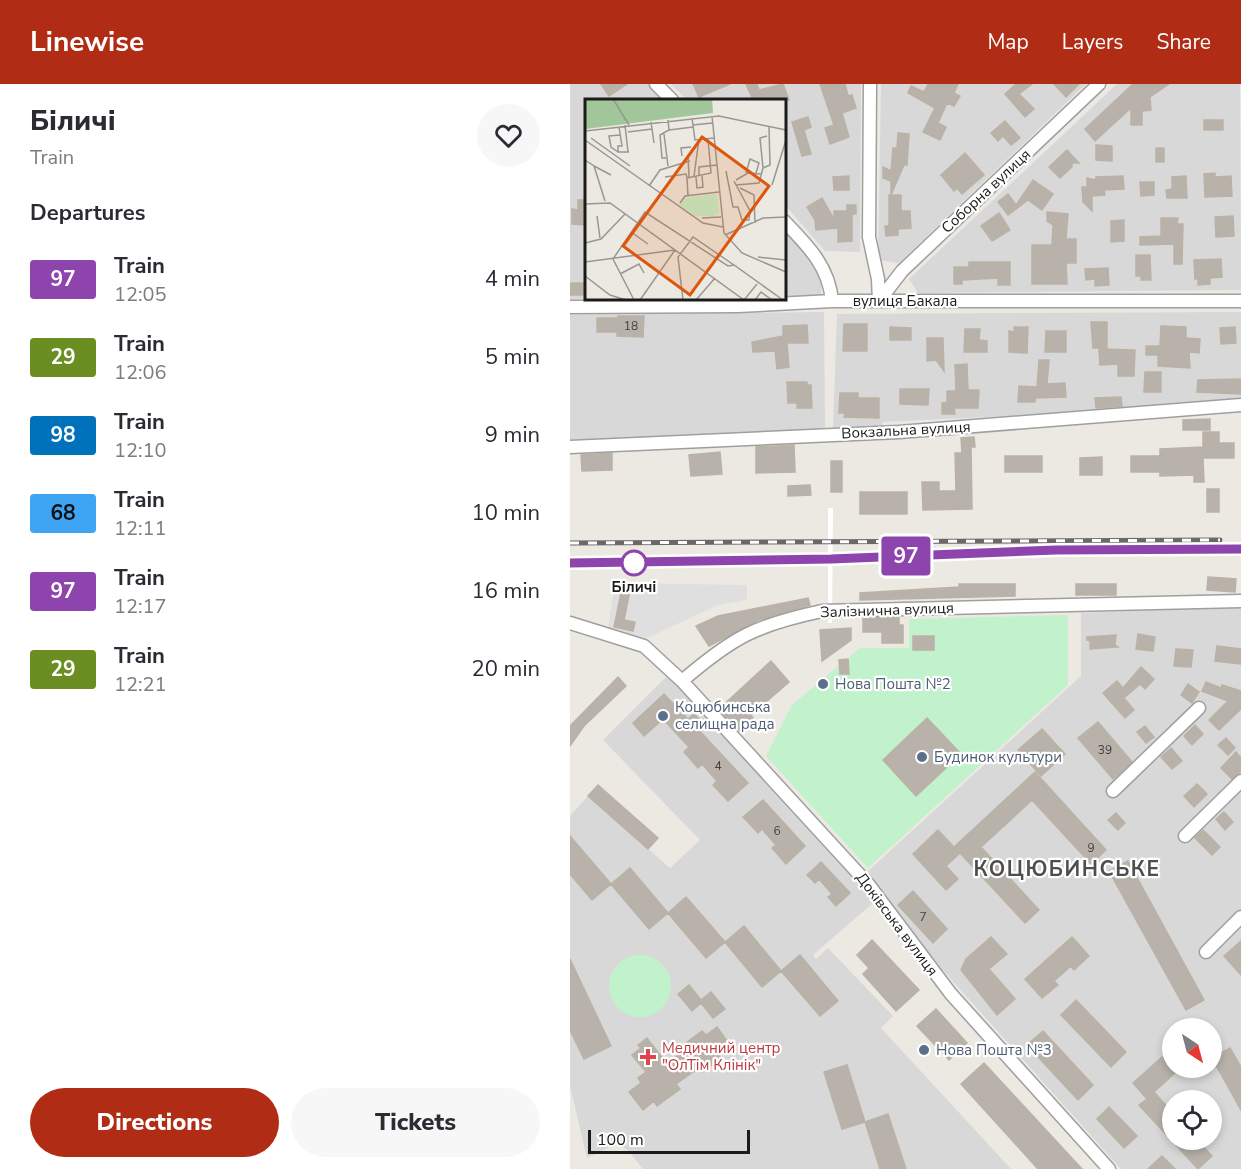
<!DOCTYPE html>
<html lang="en">
<head>
<meta charset="utf-8">
<style>
  :root { --surface:#fff; --page:#f7f7f7; --text:#2b2b33; --muted:#7c7c81; --accent:#b12c15 }
  body { margin:0; font-family:"Nunito Sans",sans-serif; background:var(--page); color:var(--text); height:100vh; display:flex; flex-direction:column; font-size:22px; white-space:nowrap }
  * { box-sizing:border-box; margin:0 }
  p { font-size:20px; color:var(--muted) }
  .icon { flex:none; width:33px; height:33px; fill:none; stroke:currentColor; stroke-width:2; stroke-linecap:round; stroke-linejoin:round }
  .map { position:relative; flex:1; overflow:hidden }
  .panel { display:flex; flex-direction:column; background:var(--surface); width:570px }
  .panel>* { flex:none }
  .badge { padding:0 12px; border-radius:4px; font-size:21px; line-height:39px }
  .needle { width:39px; rotate:144deg }
  .tools { position:absolute; left:592px; top:934px; display:grid; gap:12px }
  .tools a { display:grid; place-items:center; width:60px; height:60px; border-radius:50%; background:var(--surface); box-shadow:0 3px 9px #0003; font-size:30px }
  .scale { position:absolute; left:18px; bottom:15px; width:162px; box-sizing:border-box; padding-left:6px; border:3px solid #1b1b1b; border-top:0; font-size:16px; line-height:21px; white-space:nowrap; color:#1b1b1b; -webkit-text-stroke:4px #fff; paint-order:stroke }
  .map>.badge { position:absolute; translate:-50% -50%; box-shadow:0 0 0 3px #fff }
  h2 { padding:0 30px; font-size:22px; line-height:54px }
  .round { display:grid; place-items:center; flex:none; width:63px; height:63px; border-radius:32px; background:var(--page) }
  .overview { display:flex; align-items:center; justify-content:space-between; height:102px; padding:0 30px }
  h1 { font-size:28px; font-weight:800; line-height:45px }
  .button { display:flex; gap:12px; margin-top:auto; padding:12px 30px }
  .button a { flex:1; height:69px; border-radius:36px; background:var(--accent); color:#fff; font-size:24px; font-weight:800; line-height:69px; text-align:center }
  .button a+a { background:var(--page); color:var(--text) }
  ul { padding:0; list-style:none }
  li { display:flex; align-items:center; gap:18px; height:78px; padding:0 30px }
  li div { flex:1 }
  li b { display:block; font-size:22px }
  li em { font-style:normal }
  li .badge { min-width:66px; font-weight:700; text-align:center }
  header { display:flex; align-items:center; gap:36px; box-sizing:border-box; height:84px; padding:0 30px; background:var(--accent); color:#fff }
  header strong { font-size:28px }
  nav { display:flex; gap:33px; margin-inline-start:auto; font-size:21px }
  main { display:flex; flex:1; min-height:0 }
  .map>svg:first-child { display:block }
  .residential { fill:#d9d8d8; fill-rule:evenodd }
  .park { fill:#c1f2cc }
  .parking { fill:#dfdfdf }
  .pier { fill:#fff }
  .building { fill:#b8b2ab; stroke:#bbb2a5; stroke-width:1.5 }
  .lines { fill:none; stroke-linecap:round; stroke-linejoin:round }
  .minor-casing { stroke:#9f9f9f; stroke-width:15 }
  .minor { stroke:#fff; stroke-width:12 }
  .rail-casing { stroke:#696969; stroke-width:5 }
  .rail { stroke:#fff; stroke-width:3; stroke-dasharray:9; stroke-linecap:butt }
  .line-casing { stroke:#fff; stroke-width:14 }
  .line { stroke:#8e44ad; stroke-width:9 }
  .stop-dot { fill:#fff; stroke:#8e44ad; stroke-width:3 }
  .service-dot { fill:#5c6f8a; stroke:#fff; stroke-width:2 }
  .health-dot { fill:#e0444e; stroke:#fff; stroke-width:2 }
  .labels { text-anchor:middle; dominant-baseline:central; stroke-width:4.5; stroke-linejoin:round; paint-order:stroke }
  .number-label { font-size:12px; fill:#42413f }
  .street-label { font-size:15px; fill:#1b1b1b; stroke:#fff }
  .stop-label { font-size:15px; font-weight:bold; fill:#1b1b1b; stroke:#fff }
  .service-label { font-size:15px; fill:#4e5e75; stroke:#fff; text-anchor:start }
  .health-label { font-size:15px; fill:#be3a42; stroke:#fff; text-anchor:start }
  .district-label { font-size:21px; font-weight:bold; letter-spacing:1.5px; fill:#4e4e4e; stroke:#fff }
  .inset-road { fill:none; stroke:#989792; stroke-width:1.5 }
  .view { fill:#de560d; fill-opacity:0.15; stroke:#de560d; stroke-width:3 }
  .inset-edge { fill:none; stroke:#1b1b1b; stroke-width:3 }
</style>
</head>
<body>
<header>
<strong>Linewise</strong>
<nav><a>Map</a><a>Layers</a><a>Share</a></nav>
</header>
<main>
<section class="panel">
<div class="overview"><div><h1>Біличі</h1><p>Train</p></div><a class="round"><svg class="icon" aria-label="heart" viewBox="0 0 24 24"><path d="M12 20l-8-8c-3-5 5-10 8-4 3-6 11-1 8 4z"/></svg></a></div>
<h2>Departures</h2>
<ul>
<li><span class="badge" style="background:#8e44ad;color:#fff">97</span><div><b>Train</b><p>12:05</p></div><em>4 min</em></li>
<li><span class="badge" style="background:#6b8e23;color:#fff">29</span><div><b>Train</b><p>12:06</p></div><em>5 min</em></li>
<li><span class="badge" style="background:#0072bc;color:#fff">98</span><div><b>Train</b><p>12:10</p></div><em>9 min</em></li>
<li><span class="badge" style="background:#3ea5f4;color:#111">68</span><div><b>Train</b><p>12:11</p></div><em>10 min</em></li>
<li><span class="badge" style="background:#8e44ad;color:#fff">97</span><div><b>Train</b><p>12:17</p></div><em>16 min</em></li>
<li><span class="badge" style="background:#6b8e23;color:#fff">29</span><div><b>Train</b><p>12:21</p></div><em>20 min</em></li>
</ul>
<div class="button"><a>Directions</a><a>Tickets</a></div>
</section>
<div class="map">
<svg width="671" height="1085" viewBox="0 0 671 1085">
  <rect width="100%" height="100%" fill="#ebe9e1"/>
  <!-- residential -->
  <path class="residential" d="M0 0H78L94 16H16L18 215H0Z
    M101 0H291L290 168 255 167 215 121 214 16H117Z
    M311 0H516L329 179 308 176Z
    M547 0H670L671 206 348 209 339 195Z
    M214 146 246 184 251 194V212H215Z
    M254 228 255 347 0 356V231Z
    M671 228V316L478 330 313 338 312 344 263 345 267 230Z
    M671 523V1085H551L371 884 295 790 511 592V529ZM603 945H642V984H603ZM603 1017H642V1056H603Z
    M98 591 162 658 304 818 243 871 246 875 258 864 323 932 311 944 441 1085H73L58 1066 46 1060 17 1074 0 1002V732L18 712 100 784 130 756 33 656Z"/>
  <!-- park -->
  <path class="park" d="M498 531V601L298 784 196 672 222 621 290 564H339V535Z
    M39 902a31 31 0 1 1 62 0a31 31 0 1 1-62 0Z"/>
  <!-- parking -->
  <path class="parking" d="M45 499 177 501V516L148 521 77 554 38 544Z"/>
  <!-- pier -->
  <path class="pier" d="M258 424H263L262 539H258Z"/>
  <!-- building -->
  <path class="building" d="M31 0H57L39 12Z
    M123 0H160L129 13Z
    M176 0H187L189 6 213 0 219 16H183Z
    M250 0H275L278 12 282 11 286 24 272 29 279 53 260 60 255 44 264 41Z
    M358 0H388L384 9 390 12 384 22 377 19 368 39 376 43 370 56 353 48 365 24 338 9 341 2 354 8Z
    M446 0H462L449 10 464 25 455 33 435 10Z
    M484 0H509L496 13Z
    M563 0H599L580 13 581 26 572 27V41H561V24L525 57 515 45Z
    M238 33 241 43 234 46 241 70 232 72 222 38Z
    M634 36H653V46H634Z
    M435 37 450 54 441 61 433 52 428 57 421 49Z
    M328 49 339 50 337 81H334L321 111V97L313 94V83L321 87 323 64H327Z
    M526 61 542 62V77L526 76Z
    M586 64H594V78H586Z
    M497 66 509 79H502V83L490 94 479 83Z
    M395 69 414 91 392 110 387 104 384 107 371 91Z
    M645 89V93L661 92 662 112 635 113 634 90Z
    M279 92V106H264L263 93Z
    M553 92 554 105 534 106 535 111 522 112V127L513 118 512 103H517V94L525 96 526 93Z
    M616 92 617 114H597L596 106 602 105V93Z
    M463 96 483 110 472 126 458 116 438 131 428 118 438 110 446 121Z
    M570 98H584V111L571 112Z
    M319 111H331V127H340L341 144 328 145V151L316 152 315 142H319Z
    M252 114 264 135V127H277V121H286V130H282V157L268 158V144L246 146 245 136 237 123Z
    M8 116H16V141L2 140V125L8 126Z
    M477 128 498 130 496 155H506V179H496L497 200H462V161H482L483 141 477 137Z
    M429 129 440 146 422 157 411 142Z
    M663 132 664 152 646 153 645 133Z
    M591 134H608L607 140H613L612 180H604V160L570 161V153L591 152Z
    M554 136V157L541 158V137Z
    M566 171H580L581 196H571V192H566Z
    M651 175 652 193 640 194V200L628 201V195H625L624 176Z
    M399 178H440V201H428V194L392 196V200H384V183H399Z
    M538 184 539 201 525 202V195L516 196 515 185Z
    M0 199H16V211H0Z
    M48 232H74L73 253 47 252V248H27V234H48Z
    M521 238H537V264H523Z
    M274 240H297V267H273Z
    M237 241 238 259H217L219 283 207 285 205 267 183 268 182 258 213 252V242Z
    M591 242 616 243V254L630 255 629 269 619 268 620 284 588 282V271H576V262H590Z
    M320 243 341 244V256H320Z
    M444 243H458L457 269 439 268V247L444 248Z
    M665 243 666 259 651 260 650 244Z
    M395 245H410L409 256 417 257V268H394Z
    M476 247H496V268H475Z
    M357 254H373L374 287 366 276 357 277Z
    M529 265 565 266 564 292H548V280L530 281Z
    M469 276H479L477 300 495 299 496 313 465 314V318H448L449 302 467 303Z
    M397 280 398 306H409L408 324H384L385 330H372V319L377 318V307H386L385 281Z
    M575 288H591V308H574Z
    M670 295 671 310 627 308 628 296Z
    M217 298H237V301H241L242 324H227V319H218Z
    M330 305H359L358 321 330 320Z
    M270 309H288V314H309V334L274 333 275 329H269Z
    M551 313 552 322 526 324 525 314Z
    M640 335V346H613V336Z
    M633 348H649V359H664V374H633L634 398H624V391L590 392V388H561V372H590V365L633 363Z
    M404 353 405 363H401L402 425 353 426 352 398H369V407H386L385 369H392L391 354Z
    M224 361 225 388 186 389V363Z
    M150 368 152 390 121 392 119 371Z
    M42 369V386L12 387 11 371Z
    M435 372H472V388H435Z
    M532 373V391H510V374Z
    M261 377H272V408H261Z
    M240 401 241 411 218 412V402Z
    M637 405H649V428H637Z
    M290 408H337V430H290Z
    M638 493 666 495 665 508 637 506Z
    M389 500H445V512L290 516V509L389 503Z
    M506 500H546V511H506Z
    M51 509 59 511 54 536 65 538 63 547 44 543Z
    M238 514 240 521 189 536 139 562 126 542 148 532Z
    M329 533V541H333V559H312V548H293V534Z
    M281 544V556L252 577 250 546Z
    M568 550 585 553 583 567 566 565Z
    M546 551 545 561 548 563 520 565V557L517 556V553Z
    M343 552H364V566H343Z
    M647 562 671 565V580L645 577Z
    M606 565 623 566 621 583 604 582Z
    M278 575 279 590H270L269 576Z
    M201 577 219 598 181 631 183 634 169 647 149 625Z
    M571 583 584 595 575 605 570 600 554 614 564 626 555 634 533 609 547 597 553 604Z
    M48 593 56 602 14 642 0 662V642Z
    M636 598 651 604 652 601 671 607V625L649 646 639 636 658 617 632 607Z
    M618 600 629 608 622 619 611 611Z
    M94 610 118 635 124 630 132 638 126 643 178 699 158 717 143 701 147 697 132 680 128 684 114 668 119 663 93 635 74 652 63 639Z
    M357 634 391 670 346 712 313 676Z
    M528 638 562 678 543 695 508 654Z
    M625 641 633 650 622 661 614 652Z
    M575 642 584 653 576 659 567 648Z
    M472 645 495 670 471 692 448 666Z
    M656 654 665 664 658 671 648 661Z
    M601 664 612 677 602 685 591 673Z
    M666 668 671 674V687L662 695 651 684Z
    M465 688 536 766 521 780 462 716 411 763 469 826 455 839 390 769 376 782 388 795 376 806 343 770 368 746 384 763Z
    M627 700 637 710 624 723 614 712Z
    M28 701 88 754 78 765 18 712Z
    M193 716 235 762 216 780 202 764 206 761 192 745 188 749 173 733Z
    M654 728 663 738 655 746 646 735Z
    M546 729 555 739 548 746 538 736Z
    M633 746 650 763 642 771 625 754Z
    M0 752 41 800 22 816 0 790Z
    M558 777 634 916 616 926 539 787Z
    M251 778 280 809 266 822 258 813 262 810 249 795 245 799 237 791Z
    M60 784 98 829 79 845 41 800Z
    M343 807 377 845 363 859 328 821Z
    M116 813 155 858 136 874 98 829Z
    M174 842 211 887 192 903 155 858Z
    M421 853 437 870 419 885 445 915 427 931 391 886 396 875Z
    M502 853 519 872 504 886 501 882 484 897 488 901 472 914 455 895Z
    M302 856 349 906 326 927 293 890 299 884 287 871Z
    M671 857V891L654 872Z
    M230 871 268 917 250 932 211 887Z
    M0 875 41 962 14 975 0 946Z
    M119 901 131 916 141 908 155 925 143 934 131 919 122 927 108 910Z
    M506 916 556 968 541 983 491 931Z
    M366 925 397 959 379 976 347 942Z
    M147 943 160 961 148 970 151 974 132 988 129 984 106 1000 110 1005 87 1022 84 1017 73 1026 59 1008 71 999 68 994 76 988 62 971 71 964 68 961 77 954 97 980 111 969 108 965 132 947 136 951Z
    M473 947 523 1001 508 1016 457 961Z
    M660 964 671 983V1026L642 974Z
    M592 973 606 988 584 1008 603 1029V1056H627L642 1072 628 1085 569 1021 577 1015 563 999Z
    M414 979 512 1085H468L391 1000Z
    M277 981 295 1038 272 1045 254 988Z
    M539 1023 567 1052 554 1064 527 1035Z
    M318 1030 336 1085H310L295 1038Z
    M592 1072 605 1085H578Z"/>
  <g class="lines">
    <defs>
      <path id="minor" d="M86 0 102 16
        M300 0 299 153 308 195 309 217
        M214 137C237 161 259 182 262 217
        M309 217 332 187 529 0
        M0 223 168 222 262 217H671
        M0 363 329 348 671 321
        M0 539 74 562 112 597 299 801 381 910 539 1085
        M112 597C163 553 186 541 252 527L671 517
        M543 707 629 624
        M615 752 671 697
        M636 868 671 833"/>
    </defs>
    <!-- minor casing -->
    <use href="#minor" class="minor-casing"/>
    <!-- minor -->
    <use href="#minor" class="minor"/>
    <defs>
      <path id="rail" d="M0 459 650 456
        M0 479 261 475 486 466 671 465"/>
    </defs>
    <!-- rail casing -->
    <use href="#rail" class="rail-casing"/>
    <!-- rail -->
    <use href="#rail" class="rail"/>
  </g>
  <g class="lines">
    <defs>
      <path id="line" d="M0 479 261 475 486 466 671 465"/>
    </defs>
    <!-- line casing -->
    <use href="#line" class="line-casing"/>
    <!-- line -->
    <use href="#line" class="line"/>
  </g>
  <!-- markers -->
  <circle class="stop-dot" cx="64" cy="479" r="12"/>
  <g class="service-dot">
    <circle cx="253" cy="600" r="6"/>
    <circle cx="93" cy="632" r="6"/>
    <circle cx="352" cy="673" r="6"/>
    <circle cx="354" cy="966" r="6"/>
  </g>
  <path class="health-dot" d="M75 964h6v6h6v6h-6v6h-6v-6h-6v-6h6z"/>
  <g class="labels">
    <!-- number labels -->
    <g class="number-label">
      <text x="61" y="242">18</text>
      <text x="535" y="666">39</text>
      <text x="148" y="682">4</text>
      <text x="207" y="747">6</text>
      <text x="521" y="764">9</text>
      <text x="353" y="833">7</text>
    </g>
    <!-- street labels -->
    <g class="street-label">
      <text transform="translate(416 107) rotate(-43)">Соборна вулиця</text>
      <text x="335" y="217">вулиця Бакала</text>
      <text transform="translate(336 346) rotate(-3)">Вокзальна вулиця</text>
      <text transform="translate(317 526) rotate(-2)">Залізнична вулиця</text>
      <text transform="translate(327 840) rotate(53)">Доківська вулиця</text>
    </g>
    <!-- stop labels -->
    <g class="stop-label">
      <text x="64" y="503">Біличі</text>
    </g>
    <!-- service labels -->
    <g class="service-label">
      <text x="265" y="600">Нова Пошта №2</text>
      <text x="105" y="623">Коцюбинська<tspan x="105" dy="17">селищна рада</tspan></text>
      <text x="364" y="673">Будинок культури</text>
      <text x="366" y="966">Нова Пошта №3</text>
    </g>
    <!-- health labels -->
    <g class="health-label">
      <text x="92" y="964">Медичний центр<tspan x="92" dy="17">"ОлТім Клінік"</tspan></text>
    </g>
    <!-- district labels -->
    <g class="district-label">
      <text x="497" y="785">КОЦЮБИНСЬКЕ</text>
    </g>
  </g>
  <!-- overview -->
  <g transform="translate(15 15)">
    <rect width="201" height="201" fill="#ebe9e1"/>
    <path d="M0 0H127L128 14 0 30Z" fill="#a1c69a"/>
    <path d="M132 95 134 114 128 117H110L94 106 99 99Z" fill="#c1f2cc"/>
    <path class="inset-road" d="M28 0 44 26M127 17 139 134 157 154 201 173M107 19 110 41 129 39M66 23 69 44M40 26 43 53M108 26 127 24M34 28 37 47H33V53H44M84 31 108 28M0 32 134 17 201 31M43 33 67 30M79 35 83 67M6 39 45 67M0 41 118 124 138 128M33 53 26 48 24 37 35 36M103 56 104 78M97 57 96 49 106 48M81 59H77L75 36 84 31 83 21M0 61 9 67 20 102M9 67 26 76M178 69 185 66 184 28M141 72 148 108H153L157 121H164L165 112 149 82M161 74 165 60 174 64 171 74M109 77 114 40M114 77V68L132 66M80 78 101 75 102 79M111 78 112 89 118 88 117 77M151 81 163 74 176 75M151 86 174 84 178 69 175 39 182 37M187 86 201 41M64 87 75 71 105 62M155 89 169 96 170 124M103 97 102 79 126 74 123 40M95 104 100 97 134 93M0 105 25 104 159 201 172 185M12 117 15 139M117 119 136 118M46 133 63 145M140 136 178 119 201 118M0 144 16 140 40 115M173 158 201 161M0 163 90 151M35 175 54 165 59 174M0 177 25 196 41 201M49 201 28 160 60 113 143 167 149 166 198 201M55 201 90 151M98 201 93 158 108 138 149 166M111 201 130 179M170 201 176 193 187 201"/>
    <path class="view" d="M117 38 184 87 105 196 38 147Z"/>
    <rect width="201" height="201" class="inset-edge"/>
  </g>
</svg>
<div class="tools">
<a><svg class="needle" viewBox="-14 -14 28 28"><path d="M0-13l5 13h-10z" fill="#e53935"/><path d="M0 13l5-13h-10z" fill="#7c7c81"/></svg></a>
<a><svg class="icon" aria-label="locate" viewBox="0 0 24 24"><circle cx="12" cy="12" r="6"/><path d="M12 2v4M12 18v4M2 12h4M18 12h4"/></svg></a>
</div>
<div class="scale">100 m</div>
<b class="badge" style="left:336px;top:472px;background:#8e44ad;color:#fff">97</b>
</div>
</main>
</body>
</html>
